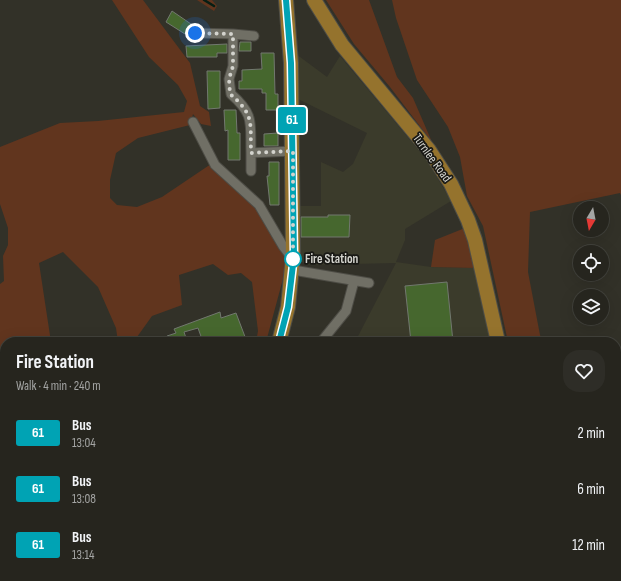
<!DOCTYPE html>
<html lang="en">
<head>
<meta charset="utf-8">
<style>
  :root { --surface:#26251e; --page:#2e2d27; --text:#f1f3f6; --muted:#a4a5a4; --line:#42423c }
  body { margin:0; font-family:"Sofia Sans Condensed",sans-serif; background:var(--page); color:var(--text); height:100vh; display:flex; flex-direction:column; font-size:15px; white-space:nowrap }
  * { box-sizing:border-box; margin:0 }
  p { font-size:13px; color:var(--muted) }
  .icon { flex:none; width:22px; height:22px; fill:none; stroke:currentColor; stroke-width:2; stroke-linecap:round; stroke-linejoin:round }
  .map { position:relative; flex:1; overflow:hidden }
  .drawer { position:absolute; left:0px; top:337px; width:621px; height:244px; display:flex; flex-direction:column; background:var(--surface); border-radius:16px 16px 0 0; box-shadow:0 4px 16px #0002,0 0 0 1px var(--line) }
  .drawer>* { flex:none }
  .badge { padding:0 8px; border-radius:3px; font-size:14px; line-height:26px }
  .needle { width:26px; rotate:190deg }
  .controls { position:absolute; left:573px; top:201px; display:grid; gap:8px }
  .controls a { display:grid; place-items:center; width:36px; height:36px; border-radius:50%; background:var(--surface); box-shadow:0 4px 16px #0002,0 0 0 1px var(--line); font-size:20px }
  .you { position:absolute; width:20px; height:20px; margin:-10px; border:3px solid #fff; border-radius:50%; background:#1a73e8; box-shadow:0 0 0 6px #1a73e833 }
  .map>.badge { position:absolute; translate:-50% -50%; box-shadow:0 0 0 2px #fff }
  .round { display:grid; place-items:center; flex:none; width:42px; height:42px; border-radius:16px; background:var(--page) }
  .summary { display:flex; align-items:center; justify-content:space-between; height:68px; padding:0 16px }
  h1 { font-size:19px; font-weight:700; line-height:30px }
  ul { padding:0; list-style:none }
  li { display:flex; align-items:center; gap:12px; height:56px; padding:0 16px }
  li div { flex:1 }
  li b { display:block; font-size:15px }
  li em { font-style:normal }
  li .badge { min-width:44px; font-weight:700; text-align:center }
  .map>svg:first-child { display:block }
  .built { fill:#3b3b2b }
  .green { fill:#61351e }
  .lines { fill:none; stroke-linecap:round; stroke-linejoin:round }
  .stream { stroke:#061e14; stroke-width:2.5 }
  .building { fill:#46672e; stroke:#72786f }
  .street-casing { stroke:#4e4d46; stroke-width:11 }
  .primary-casing { stroke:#4e4d46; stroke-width:16 }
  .street { stroke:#706f65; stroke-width:9 }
  .primary { stroke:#95732d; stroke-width:14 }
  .line-casing { stroke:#fff; stroke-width:9 }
  .line { stroke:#00a3b4; stroke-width:6 }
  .walk { stroke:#d3d3cd; stroke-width:4; stroke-dasharray:0 7.2 }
  .stop-dot { fill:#fff; stroke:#00a3b4; stroke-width:2 }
  .labels { text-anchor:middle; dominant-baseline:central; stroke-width:3.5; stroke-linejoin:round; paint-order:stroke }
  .street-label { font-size:13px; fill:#d3d3cd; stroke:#191915 }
  .stop-label { font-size:13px; font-weight:bold; fill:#d3d3cd; stroke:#191915; text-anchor:start }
</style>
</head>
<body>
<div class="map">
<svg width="621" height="581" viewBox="0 0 621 581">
  <rect width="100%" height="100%" fill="#323128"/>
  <!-- built -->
  <path class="built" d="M296 54 327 77 340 56 426 159 451 201 405 229V240L396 262 431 267 475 268 490 342H355L396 263 308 265 300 261 299 206H321V162L343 172 353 164 367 133 296 98Z"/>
  <!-- green -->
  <path class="green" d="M112 0H143L190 63 200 106 209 112 211 126 201 124 193 114 190 125 138 138 116 153 110 180V198L117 205 137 207 162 197 211 164 259 210 286 253 284 275 266 342H256L258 331 252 282 241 273 228 275 213 264 179 275 182 305 152 316 137 337 138 342H118L116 328 98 287 63 252 39 263 51 342H5V450L0 446V284L4 281 3 256 8 245V228L0 204V147L60 123 98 121 184 112 187 101 178 85 149 57Z
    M197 0H212L217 6 214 11Z
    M326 0H369L397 77 413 98 432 142 390 87 354 44Z
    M392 0H621V195L620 193 530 212 528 272 540 335 543 342H508L483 226 467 196 460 157 448 127 417 80 396 18Z
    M465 228 475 268 431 267 435 240Z
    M621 410V447C614 436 613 420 621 410Z
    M616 485 621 488V577L609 581H599L597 576H616Z
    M490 576H535V578L551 576 553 581H490Z"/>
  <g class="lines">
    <!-- stream -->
    <path class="stream" d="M204 0 214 6
      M513 576V581"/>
  </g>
  <!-- building -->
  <path class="building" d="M172 11 191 24 185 34 166 22Z
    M240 42H251V51H239Z
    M227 44V53H217V57H187L186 46Z
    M261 53H274L275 94H278V110H266V93H262V89H239V81H242V70L262 69Z
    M207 71H220V108L208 109Z
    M224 110H236L237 133H240V160H228V130L225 131Z
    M278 133V146H264V134Z
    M269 162H279V205H270L267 176H269Z
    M328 215H350L349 237H301V217H328Z
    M447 282 453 342H411L405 286Z
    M220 312 221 318 236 313 247 342H231L230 339 220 342H203L198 328 184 332 186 338 177 341V342H169L167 336 176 333 174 329Z"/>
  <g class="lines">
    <defs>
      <path id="street" d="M195 33 233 34V66L229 79 231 94C255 115 250 123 251 153L293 151
        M233 34 254 36
        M193 122 215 165 259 205 283 246 289 254 293 256
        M251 153V171
        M293 270 369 283
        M321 342 346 311 354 281
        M0 501 5 504
        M124 576 132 581
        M51 581 54 576"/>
      <path id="primary" d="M314 0 342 45 429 150 451 184 468 220 475 240 498 342
        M279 342 288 307 293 256 291 63 286 0
        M561 576 562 581
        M282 581 283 576"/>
    </defs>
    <!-- street casing -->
    <use href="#street" class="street-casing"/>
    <!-- primary casing -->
    <use href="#primary" class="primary-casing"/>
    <!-- street -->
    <use href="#street" class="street"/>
    <!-- primary -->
    <use href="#primary" class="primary"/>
  </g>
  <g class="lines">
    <defs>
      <path id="line" d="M279 342 288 307 294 256 291 63 286 0"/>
    </defs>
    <!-- line casing -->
    <use href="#line" class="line-casing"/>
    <!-- line -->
    <use href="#line" class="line"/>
    <!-- walk -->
    <path class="walk" d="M195 33 233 34V66L229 79 230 94C255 115 250 123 251 153L293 151V259"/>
  </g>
  <!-- markers -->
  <circle class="stop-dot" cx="293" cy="259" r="8"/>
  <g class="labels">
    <!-- street labels -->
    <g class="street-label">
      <text transform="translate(432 158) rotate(54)">Turnlee Road</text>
    </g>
    <!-- stop labels -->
    <g class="stop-label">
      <text x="305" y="259">Fire Station</text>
    </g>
  </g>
</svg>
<div class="controls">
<a><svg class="needle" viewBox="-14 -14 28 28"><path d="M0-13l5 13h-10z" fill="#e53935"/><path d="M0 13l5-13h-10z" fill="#a4a5a4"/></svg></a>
<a><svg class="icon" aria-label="locate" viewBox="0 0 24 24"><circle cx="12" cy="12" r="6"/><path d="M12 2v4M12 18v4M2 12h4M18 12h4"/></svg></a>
<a><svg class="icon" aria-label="layers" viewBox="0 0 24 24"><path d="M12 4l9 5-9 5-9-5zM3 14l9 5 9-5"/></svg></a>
</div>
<div class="you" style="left:195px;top:33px"></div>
<b class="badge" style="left:292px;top:120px;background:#00a3b4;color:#fff">61</b>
<section class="drawer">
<div class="summary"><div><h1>Fire Station</h1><p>Walk · 4 min · 240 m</p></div><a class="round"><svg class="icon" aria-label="heart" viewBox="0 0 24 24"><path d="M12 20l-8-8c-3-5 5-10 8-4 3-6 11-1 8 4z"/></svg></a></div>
<ul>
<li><span class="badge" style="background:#00a3b4;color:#fff">61</span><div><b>Bus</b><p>13:04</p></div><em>2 min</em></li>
<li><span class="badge" style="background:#00a3b4;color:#fff">61</span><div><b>Bus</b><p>13:08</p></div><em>6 min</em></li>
<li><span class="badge" style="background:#00a3b4;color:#fff">61</span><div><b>Bus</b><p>13:14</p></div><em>12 min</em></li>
</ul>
</section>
</div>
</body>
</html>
